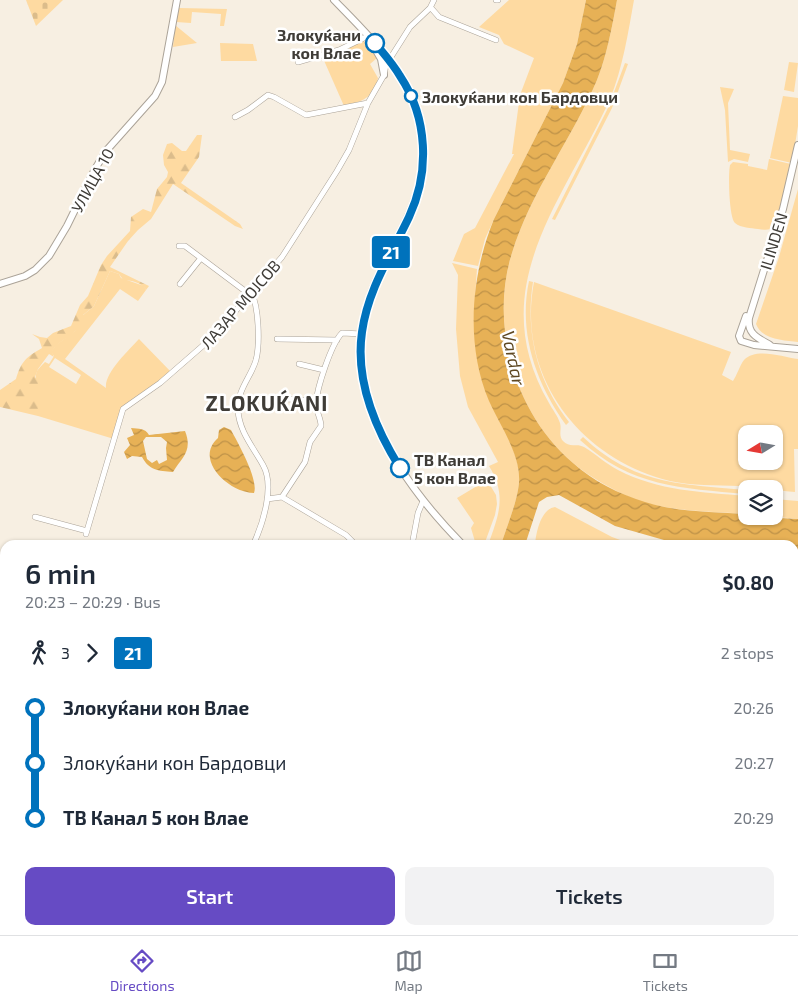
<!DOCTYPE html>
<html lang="en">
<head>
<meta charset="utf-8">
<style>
  :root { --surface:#fff; --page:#f2f2f3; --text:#1f2937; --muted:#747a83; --line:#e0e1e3; --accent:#664bc4 }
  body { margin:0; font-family:"Exo 2",sans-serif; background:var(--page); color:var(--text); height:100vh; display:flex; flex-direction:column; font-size:19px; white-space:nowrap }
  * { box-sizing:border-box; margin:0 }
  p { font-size:16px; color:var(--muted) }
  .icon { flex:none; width:28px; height:28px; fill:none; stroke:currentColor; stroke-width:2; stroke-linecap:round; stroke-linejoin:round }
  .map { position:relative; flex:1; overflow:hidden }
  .details { position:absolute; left:0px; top:540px; width:799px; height:395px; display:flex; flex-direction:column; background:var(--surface); border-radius:15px 15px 0 0; box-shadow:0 1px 4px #0004 }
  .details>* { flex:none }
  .badge { padding:0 10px; border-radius:4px; font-size:18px; line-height:32px }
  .needle { width:32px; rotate:259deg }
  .controls { position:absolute; left:738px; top:425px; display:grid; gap:10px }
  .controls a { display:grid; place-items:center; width:45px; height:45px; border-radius:10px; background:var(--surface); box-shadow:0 1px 4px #0004; font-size:25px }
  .map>.badge { position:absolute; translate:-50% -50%; box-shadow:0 0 0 2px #fff }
  .legs { display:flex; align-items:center; gap:8px; height:55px; padding:0 25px; font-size:16px }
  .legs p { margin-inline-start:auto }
  .headline { display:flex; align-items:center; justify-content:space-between; height:85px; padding:0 25px }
  h1 { font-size:28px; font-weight:600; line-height:38px }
  .button { display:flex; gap:10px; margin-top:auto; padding:10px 25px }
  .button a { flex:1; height:58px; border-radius:10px; background:var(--accent); color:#fff; font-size:20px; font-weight:600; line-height:58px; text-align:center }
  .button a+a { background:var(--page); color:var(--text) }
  ul { padding:0 25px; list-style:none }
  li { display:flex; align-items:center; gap:18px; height:55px; font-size:19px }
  li i { display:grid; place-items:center; width:8px; height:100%; margin:0 6px; background:currentColor }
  li i::after { content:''; width:12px; height:12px; margin:-6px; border:4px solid; border-radius:50%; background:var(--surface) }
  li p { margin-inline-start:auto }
  li:first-child i { background:linear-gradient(#0000 50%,currentColor 0) }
  li:last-child i { background:linear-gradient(currentColor 50%,#0000 0) }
  .menu { display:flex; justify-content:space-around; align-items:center; height:70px; border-top:1px solid var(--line); background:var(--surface); font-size:14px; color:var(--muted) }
  .menu a { display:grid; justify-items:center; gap:2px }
  .menu .current { color:var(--accent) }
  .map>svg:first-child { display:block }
  .grass { fill:#fedaa1; fill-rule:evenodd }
  .forest { fill:url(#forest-firs) }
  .cemetery { fill:url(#cemetery-stones) }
  .water { fill:url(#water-waves); fill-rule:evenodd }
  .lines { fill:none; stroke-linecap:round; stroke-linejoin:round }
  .minor-casing { stroke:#aba398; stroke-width:6 }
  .tertiary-casing { stroke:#aba398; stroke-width:8 }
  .minor { stroke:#fff; stroke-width:5 }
  .tertiary { stroke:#fff; stroke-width:6 }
  .line-1-casing { stroke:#fff; stroke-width:11 }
  .line-1 { stroke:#0072bc; stroke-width:8 }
  .stop-1-dot { fill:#fff; stroke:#0072bc; stroke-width:2.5 }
  .labels { text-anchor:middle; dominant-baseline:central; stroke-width:5; stroke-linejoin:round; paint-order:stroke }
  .stop-label { font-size:16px; font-weight:bold; fill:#3f3c37; stroke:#fff; text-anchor:start }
  .street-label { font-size:16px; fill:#3f3c37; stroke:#fff }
  .water-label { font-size:18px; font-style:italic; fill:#5f4822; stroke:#fff }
  .district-label { font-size:21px; font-weight:bold; letter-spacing:1px; fill:#3f3c37; stroke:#fff }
</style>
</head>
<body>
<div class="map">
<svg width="798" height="935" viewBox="0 0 798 935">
  <defs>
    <pattern id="forest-firs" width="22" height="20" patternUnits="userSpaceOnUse" patternTransform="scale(1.25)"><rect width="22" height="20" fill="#fedaa1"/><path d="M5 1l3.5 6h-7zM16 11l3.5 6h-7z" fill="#dbbc8b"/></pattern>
    <pattern id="cemetery-stones" width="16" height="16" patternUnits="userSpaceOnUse" patternTransform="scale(1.25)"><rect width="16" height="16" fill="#fedaa1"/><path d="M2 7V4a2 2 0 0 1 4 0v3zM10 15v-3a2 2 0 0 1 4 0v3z" fill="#dbbc8b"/></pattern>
    <pattern id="water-waves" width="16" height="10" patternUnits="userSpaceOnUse" patternTransform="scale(1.25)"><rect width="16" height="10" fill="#e7b156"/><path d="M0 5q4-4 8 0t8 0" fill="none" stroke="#bd9148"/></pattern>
  </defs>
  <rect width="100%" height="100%" fill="#f7efe2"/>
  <!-- grass -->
  <path class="grass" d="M509 0H586L577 44 563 83 494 219 485 239 478 266 453 261 464 234 475 228 514 154H512L520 95 534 58 504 44 499 35 479 27Z
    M617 0H634C628 33 623 67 610 99 564 201 482 287 549 403 552 409 558 416 560 423 562 429 558 435 563 441 569 448 577 443 584 447 596 454 606 464 618 470 658 491 702 492 746 496V514C710 511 669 512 634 499 613 490 591 478 573 463 515 414 489 325 512 253 531 191 572 139 597 80 607 55 612 27 617 0Z
    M179 8 227 9 224 26H220L221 14 192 12 191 23 176 22Z
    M175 25 197 43 173 47Z
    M362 38 377 58 370 64 378 78C374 98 361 102 344 106L322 56Z
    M220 43 253 44 257 61H221Z
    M789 62 798 63 794 92 784 90Z
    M625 63 628 64 612 108 555 220 552 219 608 108Z
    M720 87 734 89 728 103 730 150 750 154 748 162 734 159 728 162 725 110Z
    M783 96 798 98V126L792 163 770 158Z
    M769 159 791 164 776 225C771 231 765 230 758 229 751 228 741 228 735 223 729 217 728 175 730 165L733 162 748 164V166L767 170Z
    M798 189V342C784 340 762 340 756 324L779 257Z
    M452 263 477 269C474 307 473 346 483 383 492 414 522 450 519 483 517 503 507 525 501 545H488C499 515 507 495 489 466L498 462 468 407 460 376 456 329 458 275Z
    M110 271 119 274 121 278 144 286 146 290 138 301 120 289 65 359 106 388C104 373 129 350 139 339L172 373 127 405 114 439 38 416C38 404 33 381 37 371 39 368 42 365 45 362L49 364 54 356 51 352 56 345 75 331 82 316 94 306ZM55 358 81 375 76 384 49 367Z
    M529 281 533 282C525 332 537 381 569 422L566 425C536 383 518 333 529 281Z
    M534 282 731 352 722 375 733 381C737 375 740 365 744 360 756 347 783 357 798 359V449H794L795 492C775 490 759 488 739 486 716 485 692 486 670 481 580 459 516 376 534 282ZM746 434H774V461H746Z
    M583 437C634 485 681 484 746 490V494C681 488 631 487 580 440Z
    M487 480 496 495 497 504 495 515 484 545H476L471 528 474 523 457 498Z
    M774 499 798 501V519L767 516H774Z
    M555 507 612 537 634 545H535C536 532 541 509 555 507Z
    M467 930H540V935H468Z"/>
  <!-- forest -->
  <path class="forest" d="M197 135H202L199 157 181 183 240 224 243 229 235 226 173 184 151 219 138 230 128 241 110 267 149 286 146 290C143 284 131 279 124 281L119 274 110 271 94 306 83 315 87 319V322L80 323C76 337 58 339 52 352L54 357 49 354 38 369 35 377 38 382V416L0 407V390L16 379C21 362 26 357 42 348L39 339 32 334 40 337 47 338 53 333 71 326 80 305 88 296 101 265 107 256 130 231 131 217 143 209 151 212 157 189 167 177 168 172 164 165 163 155 167 144 172 143 182 151H186Z"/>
  <!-- cemetery -->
  <path class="cemetery" d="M26 0H63L36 26Z"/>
  <!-- water -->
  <path class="water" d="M586 0H617C612 27 607 55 597 80 572 139 531 191 512 253 489 325 515 414 573 463 593 481 619 494 645 502 676 512 714 512 746 514V516L798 519V554H794V545H705L671 542 615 526 559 495 547 497 539 502 525 545H501C507 525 517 503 519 483 521 454 500 426 489 401 465 344 471 275 494 219L563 83 577 44Z
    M224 427 231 430C238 443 259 480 254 493 230 493 193 460 218 438L219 430Z
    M131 428C139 429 145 428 149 435L185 431C193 451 182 457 173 472 158 471 149 470 142 457L132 456 127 459 124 452 130 445 127 438 134 435ZM161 437 167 442 166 448 167 460 159 464 157 460 152 463 147 459 143 441 146 437Z"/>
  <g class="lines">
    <defs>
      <path id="minor" d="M496 0H498
        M430 8 432 9 439 17 496 40
        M298 62 339 50 368 36
        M235 117 248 110 268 95 274 97 306 115 368 103
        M179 246H185L201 258
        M180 284 201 258 249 294
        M277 339 337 340
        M299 364 324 370
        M272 398 316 401
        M282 497 305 462 310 442 321 426C321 418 316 412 316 403 317 388 331 344 342 333L362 334
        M267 499 282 497 346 535 356 545
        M35 517 87 531
        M86 534 123 409 160 383 214 336 282 257 337 171 349 150 368 103 384 75 386 65 410 27 430 8 434 0
        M247 545 254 543C263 523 275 486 263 465 253 447 239 431 238 410 237 390 251 377 256 360 260 344 259 306 251 292
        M412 545 418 513 423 501
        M794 566H798
        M794 601 798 600
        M794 675 798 676
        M794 751 798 743
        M794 917 798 924
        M664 930 666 935
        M686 930 688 935
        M325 935 326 930
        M404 935V930
        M763 935 773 931"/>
      <path id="tertiary" d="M334 0C369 36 408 72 420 122 434 182 404 222 380 272 329 375 391 472 463 545
        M374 47 381 59 384 75
        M0 284 25 276 35 270 49 256 67 226 95 169 106 151 155 96 162 82 177 0
        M746 316 739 336 741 341 754 345 798 349
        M770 345C758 338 747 334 749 318L783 209 798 145
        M772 930 775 935
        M561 935V930"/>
    </defs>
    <!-- minor casing -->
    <use href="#minor" class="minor-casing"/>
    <!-- tertiary casing -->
    <use href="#tertiary" class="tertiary-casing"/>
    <!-- minor -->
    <use href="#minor" class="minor"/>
    <!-- tertiary -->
    <use href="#tertiary" class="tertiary"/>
  </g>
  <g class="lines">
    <defs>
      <path id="line-1" d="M375 43C384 54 393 64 400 76 428 118 430 172 409 217 391 255 368 289 362 332 355 380 375 428 400 468"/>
    </defs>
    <!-- line-1 casing -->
    <use href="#line-1" class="line-1-casing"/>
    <!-- line-1 -->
    <use href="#line-1" class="line-1"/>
  </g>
  <!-- markers -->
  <g class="stop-1-dot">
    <circle cx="375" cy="43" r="9"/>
    <circle cx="411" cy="96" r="6"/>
    <circle cx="400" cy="468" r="9"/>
  </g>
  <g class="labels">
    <!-- stop labels -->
    <g class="stop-label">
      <text x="361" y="34" text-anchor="end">Злокуќани<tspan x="361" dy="18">кон Влае</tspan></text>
      <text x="422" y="96">Злокуќани кон Бардовци</text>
      <text x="414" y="459">ТВ Канал<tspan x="414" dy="18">5 кон Влае</tspan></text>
    </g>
    <!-- street labels -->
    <g class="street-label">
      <text transform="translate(92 180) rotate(-61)">УЛИЦА 10</text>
      <text transform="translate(773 241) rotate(-73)">ILINDEN</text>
      <text transform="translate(240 304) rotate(-49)">ЛАЗАР МОЈСОВ</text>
    </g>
    <!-- water labels -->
    <g class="water-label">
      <text transform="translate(514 358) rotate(78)">Vardar</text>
    </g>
    <!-- district labels -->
    <g class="district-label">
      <text x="267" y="402">ZLOKUḰANI</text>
    </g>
  </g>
</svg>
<div class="controls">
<a><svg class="needle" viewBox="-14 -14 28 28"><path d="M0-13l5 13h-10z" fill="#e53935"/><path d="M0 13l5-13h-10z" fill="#747a83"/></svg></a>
<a><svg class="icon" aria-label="layers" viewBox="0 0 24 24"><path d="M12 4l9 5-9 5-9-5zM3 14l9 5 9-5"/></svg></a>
</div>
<b class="badge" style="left:391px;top:252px;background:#0072bc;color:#fff">21</b>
<section class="details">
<div class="headline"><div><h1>6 min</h1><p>20:23 – 20:29 · Bus</p></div><b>$0.80</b></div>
<div class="legs"><svg class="icon" aria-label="walk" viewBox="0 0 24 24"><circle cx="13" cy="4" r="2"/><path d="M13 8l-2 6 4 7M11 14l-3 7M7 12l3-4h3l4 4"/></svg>3<svg class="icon" aria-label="forward" viewBox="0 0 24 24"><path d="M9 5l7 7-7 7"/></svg><b class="badge" style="background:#0072bc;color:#fff">21</b><p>2 stops</p></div>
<ul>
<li><i style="color:#0072bc"></i><b>Злокуќани кон Влае</b><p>20:26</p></li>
<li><i style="color:#0072bc"></i><span>Злокуќани кон Бардовци</span><p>20:27</p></li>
<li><i style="color:#0072bc"></i><b>ТВ Канал 5 кон Влае</b><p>20:29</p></li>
</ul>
<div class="button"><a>Start</a><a>Tickets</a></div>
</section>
</div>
<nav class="menu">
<a class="current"><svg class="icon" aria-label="directions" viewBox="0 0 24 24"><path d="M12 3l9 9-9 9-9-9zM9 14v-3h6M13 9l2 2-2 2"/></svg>Directions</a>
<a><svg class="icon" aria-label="map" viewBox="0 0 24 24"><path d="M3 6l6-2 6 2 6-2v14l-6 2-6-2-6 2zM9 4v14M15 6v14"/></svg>Map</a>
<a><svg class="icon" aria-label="tickets" viewBox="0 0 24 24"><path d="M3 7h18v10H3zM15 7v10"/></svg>Tickets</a>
</nav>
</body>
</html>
